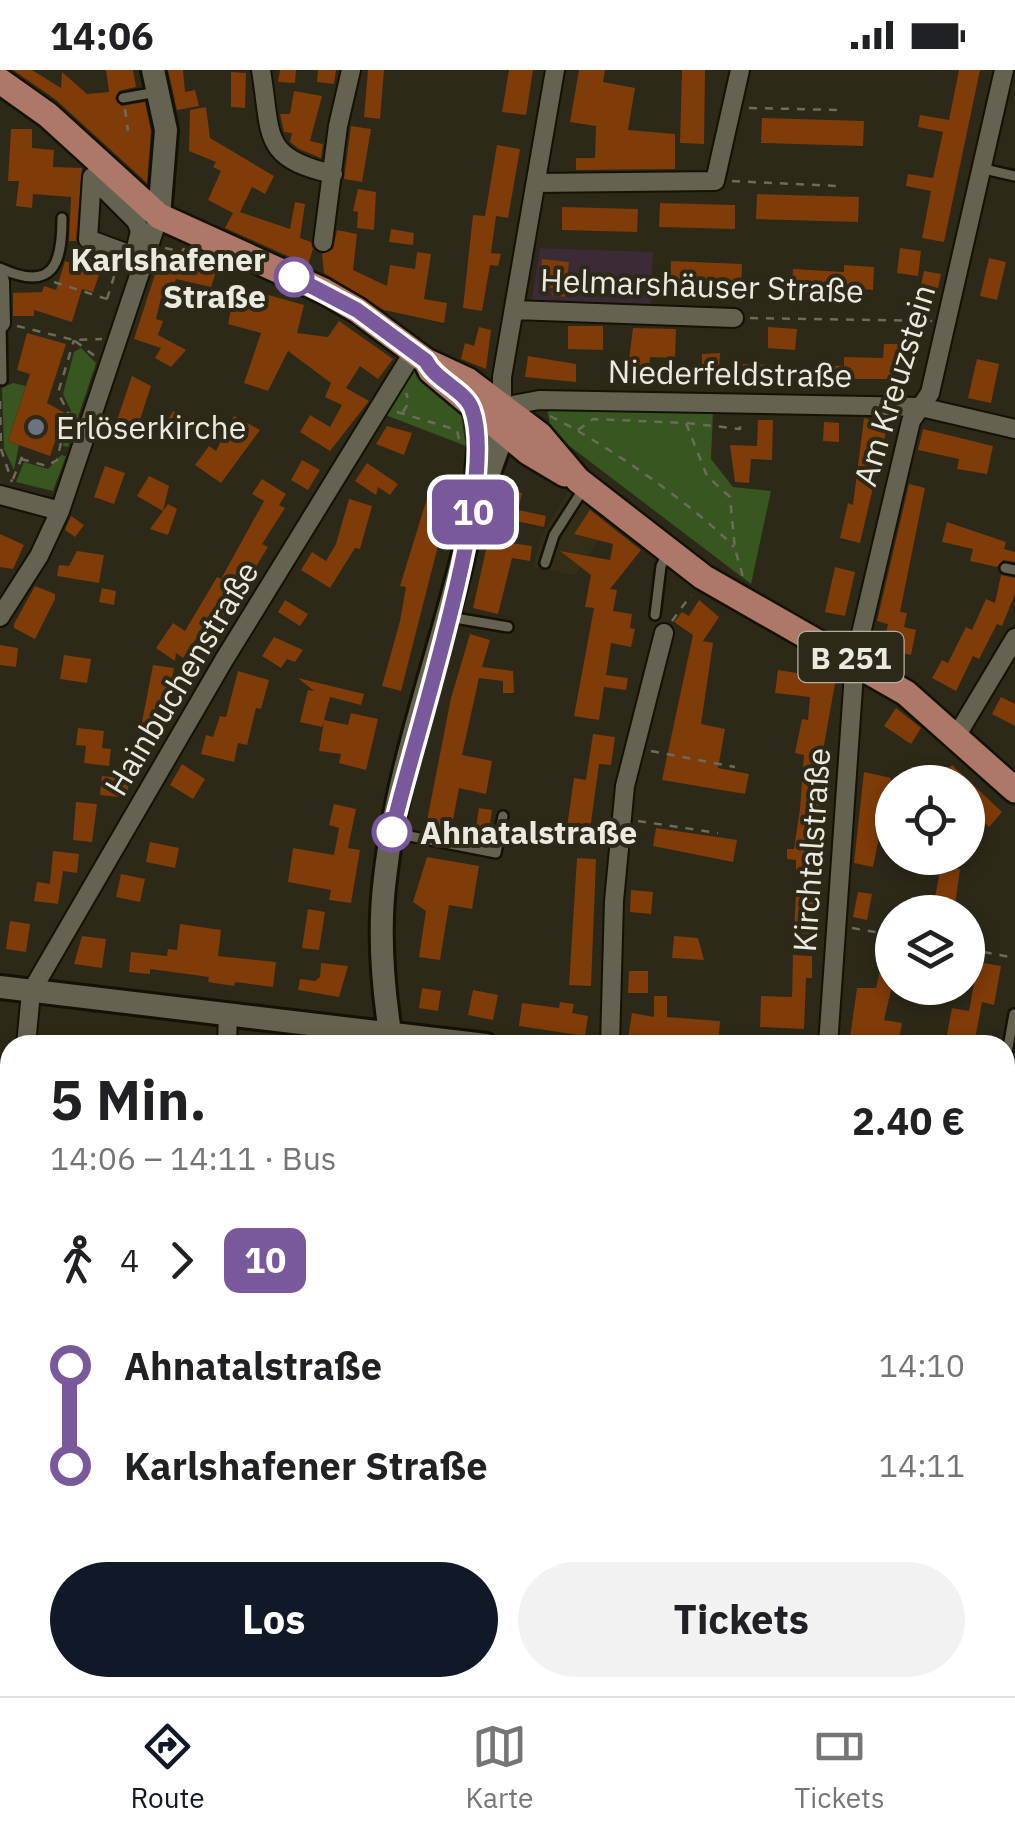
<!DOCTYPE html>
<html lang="de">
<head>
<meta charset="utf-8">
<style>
  :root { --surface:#fff; --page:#f2f2f2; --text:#202124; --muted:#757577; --line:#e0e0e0; --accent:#111827 }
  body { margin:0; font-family:"IBM Plex Sans",sans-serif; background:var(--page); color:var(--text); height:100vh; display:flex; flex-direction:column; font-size:38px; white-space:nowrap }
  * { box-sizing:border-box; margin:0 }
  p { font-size:32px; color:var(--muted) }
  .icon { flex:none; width:55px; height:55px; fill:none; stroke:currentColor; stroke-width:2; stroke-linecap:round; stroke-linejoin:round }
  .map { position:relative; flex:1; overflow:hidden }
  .panel { position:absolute; left:0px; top:965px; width:1015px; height:662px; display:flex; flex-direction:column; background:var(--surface); border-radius:30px 30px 0 0; box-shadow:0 5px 15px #0003 }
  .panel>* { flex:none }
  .badge { padding:0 20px; border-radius:15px; font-size:35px; line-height:65px }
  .buttons { position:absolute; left:875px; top:695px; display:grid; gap:20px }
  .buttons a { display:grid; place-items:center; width:110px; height:110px; border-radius:50%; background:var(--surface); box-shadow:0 5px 15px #0003; font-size:50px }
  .map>.badge { position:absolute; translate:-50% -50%; box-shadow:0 0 0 5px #fff }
  .legs { display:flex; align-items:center; gap:15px; height:110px; padding:0 50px; font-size:32px }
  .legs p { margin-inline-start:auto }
  .head { display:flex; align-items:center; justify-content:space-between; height:170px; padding:0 50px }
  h1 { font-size:55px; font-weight:800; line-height:75px }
  .cta { display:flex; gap:20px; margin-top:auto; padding:20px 50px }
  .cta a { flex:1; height:115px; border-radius:60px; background:var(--accent); color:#fff; font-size:40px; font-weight:800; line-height:115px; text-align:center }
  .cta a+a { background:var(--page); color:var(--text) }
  ul { padding:0 50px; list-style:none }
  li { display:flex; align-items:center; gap:35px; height:100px; font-size:38px }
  li i { display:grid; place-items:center; width:15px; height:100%; margin:0 12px; background:currentColor }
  li i::after { content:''; width:25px; height:25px; margin:-12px; border:8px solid; border-radius:50%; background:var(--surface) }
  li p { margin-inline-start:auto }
  li:first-child i { background:linear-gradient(#0000 50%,currentColor 0) }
  li:last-child i { background:linear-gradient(currentColor 50%,#0000 0) }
  .status { display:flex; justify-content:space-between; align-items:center; height:70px; padding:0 50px; background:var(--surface); direction:ltr }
  .status svg { height:28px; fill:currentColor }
  .dock { display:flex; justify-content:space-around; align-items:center; height:140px; border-top:2px solid var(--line); background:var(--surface); font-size:28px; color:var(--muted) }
  .dock a { display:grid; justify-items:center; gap:5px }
  .dock .on { color:var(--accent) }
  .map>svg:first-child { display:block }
  .built { fill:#322e17 }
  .education { fill:#3a2b36 }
  .green { fill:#385620 }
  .building { fill:#7f3b08 }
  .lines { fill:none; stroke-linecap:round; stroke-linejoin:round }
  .lane-casing { stroke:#141204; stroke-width:14 }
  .street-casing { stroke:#141204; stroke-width:22 }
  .secondary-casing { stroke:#141204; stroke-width:28 }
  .primary-casing { stroke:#141204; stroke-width:30 }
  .path { stroke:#6d6b5c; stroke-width:2.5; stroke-dasharray:8 8; stroke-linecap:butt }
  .lane { stroke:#646250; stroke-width:9 }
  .street { stroke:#646250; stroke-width:18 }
  .secondary { stroke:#646250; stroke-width:22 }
  .primary { stroke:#ae7869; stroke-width:25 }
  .line-1-casing { stroke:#fff; stroke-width:22 }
  .line-1 { stroke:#79589c; stroke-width:15 }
  .stop-1-dot { fill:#fff; stroke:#79589c; stroke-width:5 }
  .worship-dot { fill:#6b7280; stroke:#2c2919; stroke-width:4 }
  .labels { text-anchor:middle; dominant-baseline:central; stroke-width:8; stroke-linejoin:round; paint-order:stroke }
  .shield { fill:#2c2919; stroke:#b2b0a4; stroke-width:2.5 }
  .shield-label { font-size:30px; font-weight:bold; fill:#ebeadf }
  .stop-label { font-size:32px; font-weight:bold; fill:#ebeadf; stroke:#2c2919; text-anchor:end }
  .street-label { font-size:32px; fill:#ebeadf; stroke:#2c2919 }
  .poi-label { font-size:32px; fill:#ebeadf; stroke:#2c2919; text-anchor:start }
</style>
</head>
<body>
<div class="status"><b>14:06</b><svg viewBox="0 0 49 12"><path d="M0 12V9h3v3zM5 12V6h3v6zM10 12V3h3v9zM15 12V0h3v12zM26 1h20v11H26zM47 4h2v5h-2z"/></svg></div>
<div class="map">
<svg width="1015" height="1626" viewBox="0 0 1015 1626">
  <rect width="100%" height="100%" fill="#2c2919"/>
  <!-- built -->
  <path class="built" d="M570 418 612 450 575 505 533 497 541 467Z"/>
  <!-- education -->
  <path class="education" d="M540 178 653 182 650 241 531 236Z"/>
  <!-- green -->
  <path class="green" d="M81 278 96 293 68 377 63 376 71 341 63 324 74 282Z
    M410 297 460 340 466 376 383 344Z
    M13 313 26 316 8 371 19 375 14 400 4 379 2 318Z
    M547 338 713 341 711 389 733 417 771 421 751 514 551 362Z
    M61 385 66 386 53 421 16 412 24 392 48 399Z"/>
  <!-- building -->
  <path class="building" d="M13 0H32L61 18 62 2 87 24 109 22 106 0H133L136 17 119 21 115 28 121 36 145 32 151 61 147 113 55 29Z
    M168 0H183L185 22 195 20 199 36 177 40Z
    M280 0H296L295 13 278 12Z
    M318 0H336L334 14 317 12Z
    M368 0H384L380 49 364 47Z
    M509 0H533L526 45 502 42Z
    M579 0H605L603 12 635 18 628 60 675 64V99L576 100V88H595L596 56 570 52Z
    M682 0H705L704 74 680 73Z
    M959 0H980L944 172 922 168 931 121 906 116 908 104 933 108 943 62 918 57 920 45 949 50Z
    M231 2 246 3 245 38 231 37Z
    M294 21 322 26 310 71 323 74 321 88 299 79 290 72 292 63 284 62 280 44H290Z
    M206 37 210 68 274 106 265 124 252 117 240 142 290 159 295 132 305 134 300 168 311 172 313 179 308 195 225 158 233 143 208 130 221 101 213 97 216 92 189 81 190 40Z
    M762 48 864 51 863 76 761 73Z
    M351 56 371 59 362 112 344 109Z
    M11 59H32V78L54 80 53 97 82 98 76 171H69L71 127 33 124 32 138 16 136 19 111H8Z
    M497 75 520 79 508 148 496 146 491 183 501 184 498 196 490 195 482 241 463 238 473 145 485 146Z
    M358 119 376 122 374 160 357 158 358 142 353 141Z
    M757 124 859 127 858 152 756 149Z
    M660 133 735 135V159L659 157Z
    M562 137 638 139 637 162 562 160Z
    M391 159 414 163 413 175 389 172Z
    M337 160 357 164 353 200 387 216 390 195 415 199 417 182 431 184 424 229 447 233 444 253 384 240 324 203 322 184 333 179Z
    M900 178 921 181 918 206 897 203Z
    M86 181 111 191 106 204 100 202 93 222 82 219 72 252 34 240V246H13V223L42 222 44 216 56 220 65 191 81 196Z
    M167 183 217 199 211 217 176 209 169 230 161 228 156 249 163 251 158 265 186 280 171 297 155 288 161 278 134 269 159 192Z
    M989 188 1006 192 997 230 980 226Z
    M542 189 569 192 565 227 552 225 553 218 539 216Z
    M671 191 742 194 741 220 685 217V213L670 212Z
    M844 195 874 197 873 220 819 215V223L792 221 793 199 844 202Z
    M924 201 941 204 937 223 920 220Z
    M236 216 304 235 297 263 328 267 339 251 393 289 378 309 360 296 346 318 369 331 330 381 300 362 310 345 330 357 342 335 325 327 331 313 288 281 268 321 244 313 261 263 228 254Z
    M568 256H603V280L568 279Z
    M479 257 491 260 486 299 461 289 465 273 474 276Z
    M768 257 797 259 795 280 768 278Z
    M633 258 676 259 675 288 650 287 649 299 628 298Z
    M27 263 66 274 47 333 65 343 50 386 8 371 30 304 17 300Z
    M884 274H899L897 309H813L815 295 844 296V287L883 288Z
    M720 283 719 300H702V284Z
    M528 286 576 294V312L525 307Z
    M977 289 999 294 991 333 968 328Z
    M743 294 772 295 771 316 742 315Z
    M132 306 151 316 137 359 116 353Z
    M173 341 187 350 177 366 163 357Z
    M234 346 260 360 221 413 195 395 209 376 216 381Z
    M864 348 888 354 860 473 840 468 848 433 853 435Z
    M758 350H773L772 390 751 389 749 413 735 412 730 375 757 376Z
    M824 352 839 353V372L823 371Z
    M387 356 412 363 404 385 376 374Z
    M923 359 993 376 987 404 957 399 959 389 918 380Z
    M302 390 320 400 308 420 291 410Z
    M367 393 398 414 390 425 378 417 376 425 355 411Z
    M105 396 125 403 114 434 94 427Z
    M149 406 169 416 163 441 168 434 177 439 168 465 150 459 163 441 137 426Z
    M262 409 286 424 279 435 285 438 262 474 268 477 215 563 204 557 183 588 176 583 175 591 156 578 173 553 185 561 217 507 221 509 264 431 252 424Z
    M432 412 453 417 401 621 382 616 400 551 406 517 400 516Z
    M909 414 925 418 900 542 907 543 904 557 916 560 911 585 883 579 888 554 877 551Z
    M500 417 522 423 518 440 546 446 544 457 516 451 510 473 532 476 530 491 512 488 498 544 473 538Z
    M349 429 372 436 360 479 355 478 330 518 301 500 312 482 326 491 336 474Z
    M590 440 641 480 610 519 617 520 613 541 632 544 630 558 635 559 631 577 611 573 606 605 628 608 626 620 604 617 599 650 574 646 594 538 585 537 591 505 560 481 610 490 613 474 574 464Z
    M71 446 84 455 75 467 65 460Z
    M947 452 1006 472 1004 479 1015 482V492L1003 490 997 497 970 491 973 479 942 472Z
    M0 464 24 475 13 499 0 497Z
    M77 481 104 485 99 513 57 506 59 495 69 496Z
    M835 497 855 502 845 546 825 542Z
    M1001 505 1015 508V524L1002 556 997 554 979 589 973 586 956 621 932 608 942 590 948 593 966 557 972 560 986 529 995 533Z
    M35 516 55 524V529L35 569 14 558V554Z
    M102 518 116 521 114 535 99 532Z
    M285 530 308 544 300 556 278 542Z
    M699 530 719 547 703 571 713 573 701 654 725 659 718 698 749 704 745 724 662 710 693 565 674 552 682 542 689 546Z
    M470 564 490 570 482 597 513 601 514 623H503V611L479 608 462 685 492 691 486 724 459 718 450 766 425 761 451 628Z
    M274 567 303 580 295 592 287 589 281 598 262 586Z
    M0 575 18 578 16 597 0 595Z
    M64 585 91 589 87 613 60 609Z
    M811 591 834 601 836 608 819 703 822 704V741L816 801 796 800V790L787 789V779H794L800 739 804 685 795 683 802 649 808 650 810 627 775 623 778 600 809 605Z
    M153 595 174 598 165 656 142 652Z
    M238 601 269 610 261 639 256 638 247 675 238 673 234 692 201 684 206 665 213 667 220 646 226 647Z
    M298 608 364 624 361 635 330 627 324 650 348 655 351 643 378 649 366 700 339 693 341 684 319 681 324 651 322 657 300 652 308 620 314 621Z
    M1001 627 1015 634V656L992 644Z
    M896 638 921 658 911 674 884 656Z
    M78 658 104 661 102 678 111 679 109 696 84 693 86 676 76 675Z
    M593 664 615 667 611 695 599 694 589 767 566 764 574 708 586 710Z
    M182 694 205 709 193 729 170 715Z
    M952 695 1002 742 989 757 968 737V712H936Z
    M864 702 891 708 873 797 854 793Z
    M102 706 129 709 127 728 100 725Z
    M76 732 97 734 92 772 73 770Z
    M334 734 356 739 348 778 360 780 351 833 329 830 331 820 288 812 293 778 334 785 339 758 329 755Z
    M479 738 492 740 487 773 474 770Z
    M656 758 737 770 733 792 653 776Z
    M150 772 179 778 175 798 146 792Z
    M53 781 79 784 77 803 63 801 58 834 34 831 37 812 50 814Z
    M427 787 479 796 472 839 449 835 440 890 419 887 426 841 413 832Z
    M577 788 596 789 591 916 569 915Z
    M941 795 960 799 954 842H924L927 826 935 828Z
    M121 804 145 809 140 832 116 827Z
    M631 820 653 822 651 844 630 842Z
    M796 822H814L813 864 794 863Z
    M858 822 872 824 867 850 853 847Z
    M308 839 325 842 319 880 302 878Z
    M10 851 30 854 26 882 6 879Z
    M180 854 221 860 218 886 276 892 273 917 235 912 234 916 208 912 209 907 150 899V904L129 902 131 882 167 886 168 879 177 880Z
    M888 865H892V916L884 950 902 953 898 974 869 969 868 975H849L857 918H876Z
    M82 866 106 869 102 898 74 894Z
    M674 866 698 868 704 890 672 888Z
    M793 885 812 886V908H806L804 959 760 957 761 926 792 927Z
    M978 892 1001 896 994 935 982 932 974 975H945L952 938 969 941Z
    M321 893 348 896 339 927 298 920 300 909 315 911 320 907Z
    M629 901H648V923H628Z
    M422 918 441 921 438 941 419 938Z
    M473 920 498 925 493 950 468 945Z
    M654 926H667V947L720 951 718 975H627L632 943 654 947Z
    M560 932 574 934 572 943 588 946 585 966 519 956 522 933 559 938Z"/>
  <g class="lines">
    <defs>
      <path id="lane" d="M123 28 157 22
        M984 99 1015 106
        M0 198C54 223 62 193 62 148
        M1 253 2 310
        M545 493 554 465 584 418
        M1005 498 1015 500
        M655 545 661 496 668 482
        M449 547 508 557
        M394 763 496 783 503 746
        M1005 994 1014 944
        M0 1283 10 1284
        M0 1396 10 1397
        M1005 1410 1015 1412
        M200 1626 201 1623
        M300 1626 301 1618"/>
      <path id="street" d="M261 0C272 65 260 88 333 104
        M555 0 502 307V337L539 330 921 337 1015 359
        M92 107 136 151 140 161 134 186 88 169Z
        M536 113 715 111 740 0
        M323 172 338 56 351 0
        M0 211 1 253
        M514 240 734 248
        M0 425 60 441
        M0 547 39 486 60 441 159 146
        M957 665 1015 568
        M26 975 31 922 224 590 414 281
        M227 975 228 944
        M610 975 614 831 625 716 664 563
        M828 975 855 589 911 351 930 323 1004 0
        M1005 1084 1015 1085
        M0 1195 10 1114
        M1005 1295 1015 1297
        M0 1468 10 1469
        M1005 1547 1015 1513
        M1005 1613 1015 1615"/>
      <path id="secondary" d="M153 0 166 60 159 146
        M480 428 504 361V345
        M0 917 486 975
        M392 975C383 921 378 862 385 808 399 682 449 562 474 439 481 403 470 368 499 339
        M1005 1061 1015 1062
        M481 1618V1626"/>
      <path id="primary" d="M0 11 48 45 159 146 324 221 357 240 426 291 431 301 528 382 565 404
        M426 291 467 310 540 365 578 410 703 507 906 623 1015 720"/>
    </defs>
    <!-- lane casing -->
    <use href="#lane" class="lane-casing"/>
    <!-- street casing -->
    <use href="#street" class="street-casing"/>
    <!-- secondary casing -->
    <use href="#secondary" class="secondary-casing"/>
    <!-- primary casing -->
    <use href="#primary" class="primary-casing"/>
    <!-- path -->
    <path class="path" d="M749 38 841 40
      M125 39 128 61
      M732 111 837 116
      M165 178 182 182 184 178
      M54 212 113 231
      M107 229 117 197
      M750 248 932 251
      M17 256 74 270 102 269
      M75 271 96 287
      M0 331 1 379 12 412
      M397 342 457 360 460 374
      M403 342 409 332 406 323
      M550 346C603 372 694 435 734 477
      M687 353 740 359V351
      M578 360 593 349 686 353 707 406 730 427 735 479 743 507
      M21 389 47 396 57 390 68 342 58 323 74 270
      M13 409 24 382
      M672 551 691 525
      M651 681 735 697
      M638 751 718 763
      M852 858 892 865
      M968 879 1015 888
      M1007 1098 1015 1146
      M734 1626 736 1618"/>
    <!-- lane -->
    <use href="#lane" class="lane"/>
    <!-- street -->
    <use href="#street" class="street"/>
    <!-- secondary -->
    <use href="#secondary" class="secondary"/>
    <!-- primary -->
    <use href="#primary" class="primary"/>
  </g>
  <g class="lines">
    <defs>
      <path id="line-1" d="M294 207 357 240 426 291C436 311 465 320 472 339 500 415 412 672 392 762"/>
    </defs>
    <!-- line-1 casing -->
    <use href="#line-1" class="line-1-casing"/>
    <!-- line-1 -->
    <use href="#line-1" class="line-1"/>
  </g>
  <!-- markers -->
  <g class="stop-1-dot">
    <circle cx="294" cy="207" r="18"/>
    <circle cx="392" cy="762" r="18"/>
  </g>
  <circle class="worship-dot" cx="36" cy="357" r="10"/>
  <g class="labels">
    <!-- shield labels -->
    <rect class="shield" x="798.5" y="562" width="105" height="50" rx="8"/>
    <g class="shield-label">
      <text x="851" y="587">B 251</text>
    </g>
    <!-- stop labels -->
    <g class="stop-label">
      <text x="266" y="189">Karlshafener<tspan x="266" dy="37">Straße</tspan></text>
      <text x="420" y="762" text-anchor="start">Ahnatalstraße</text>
    </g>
    <!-- street labels -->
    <g class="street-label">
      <text transform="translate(702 215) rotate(2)">Helmarshäuser Straße</text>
      <text transform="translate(730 303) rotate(1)">Niederfeldstraße</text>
      <text transform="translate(894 315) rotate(-73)">Am Kreuzstein</text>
      <text transform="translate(181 608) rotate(-59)">Hainbuchenstraße</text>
      <text transform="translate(811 780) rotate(-86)">Kirchtalstraße</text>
    </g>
    <!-- poi labels -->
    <g class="poi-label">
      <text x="56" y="357">Erlöserkirche</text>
    </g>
  </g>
</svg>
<div class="buttons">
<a><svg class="icon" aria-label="locate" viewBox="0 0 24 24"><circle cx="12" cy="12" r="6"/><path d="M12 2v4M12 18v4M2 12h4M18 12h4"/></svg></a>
<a><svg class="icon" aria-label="layers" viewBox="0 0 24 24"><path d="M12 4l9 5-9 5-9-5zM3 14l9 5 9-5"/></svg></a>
</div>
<b class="badge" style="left:473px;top:442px;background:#79589c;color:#fff">10</b>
<section class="panel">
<div class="head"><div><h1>5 Min.</h1><p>14:06 – 14:11 · Bus</p></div><b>2.40 €</b></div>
<div class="legs"><svg class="icon" aria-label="walk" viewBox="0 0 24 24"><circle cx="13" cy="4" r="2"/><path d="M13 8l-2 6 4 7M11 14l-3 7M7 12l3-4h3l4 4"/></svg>4<svg class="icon" aria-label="forward" viewBox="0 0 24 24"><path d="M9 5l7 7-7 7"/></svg><b class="badge" style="background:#79589c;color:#fff">10</b></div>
<ul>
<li><i style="color:#79589c"></i><b>Ahnatalstraße</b><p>14:10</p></li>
<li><i style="color:#79589c"></i><b>Karlshafener Straße</b><p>14:11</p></li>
</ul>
<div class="cta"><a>Los</a><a>Tickets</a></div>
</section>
</div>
<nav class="dock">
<a class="on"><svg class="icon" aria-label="directions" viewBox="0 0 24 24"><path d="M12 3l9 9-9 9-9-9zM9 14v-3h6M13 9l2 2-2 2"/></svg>Route</a>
<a><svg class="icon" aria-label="map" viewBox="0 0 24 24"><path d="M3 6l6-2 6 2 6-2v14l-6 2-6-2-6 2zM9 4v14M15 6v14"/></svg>Karte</a>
<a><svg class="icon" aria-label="tickets" viewBox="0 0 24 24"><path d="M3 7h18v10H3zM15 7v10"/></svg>Tickets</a>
</nav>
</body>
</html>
